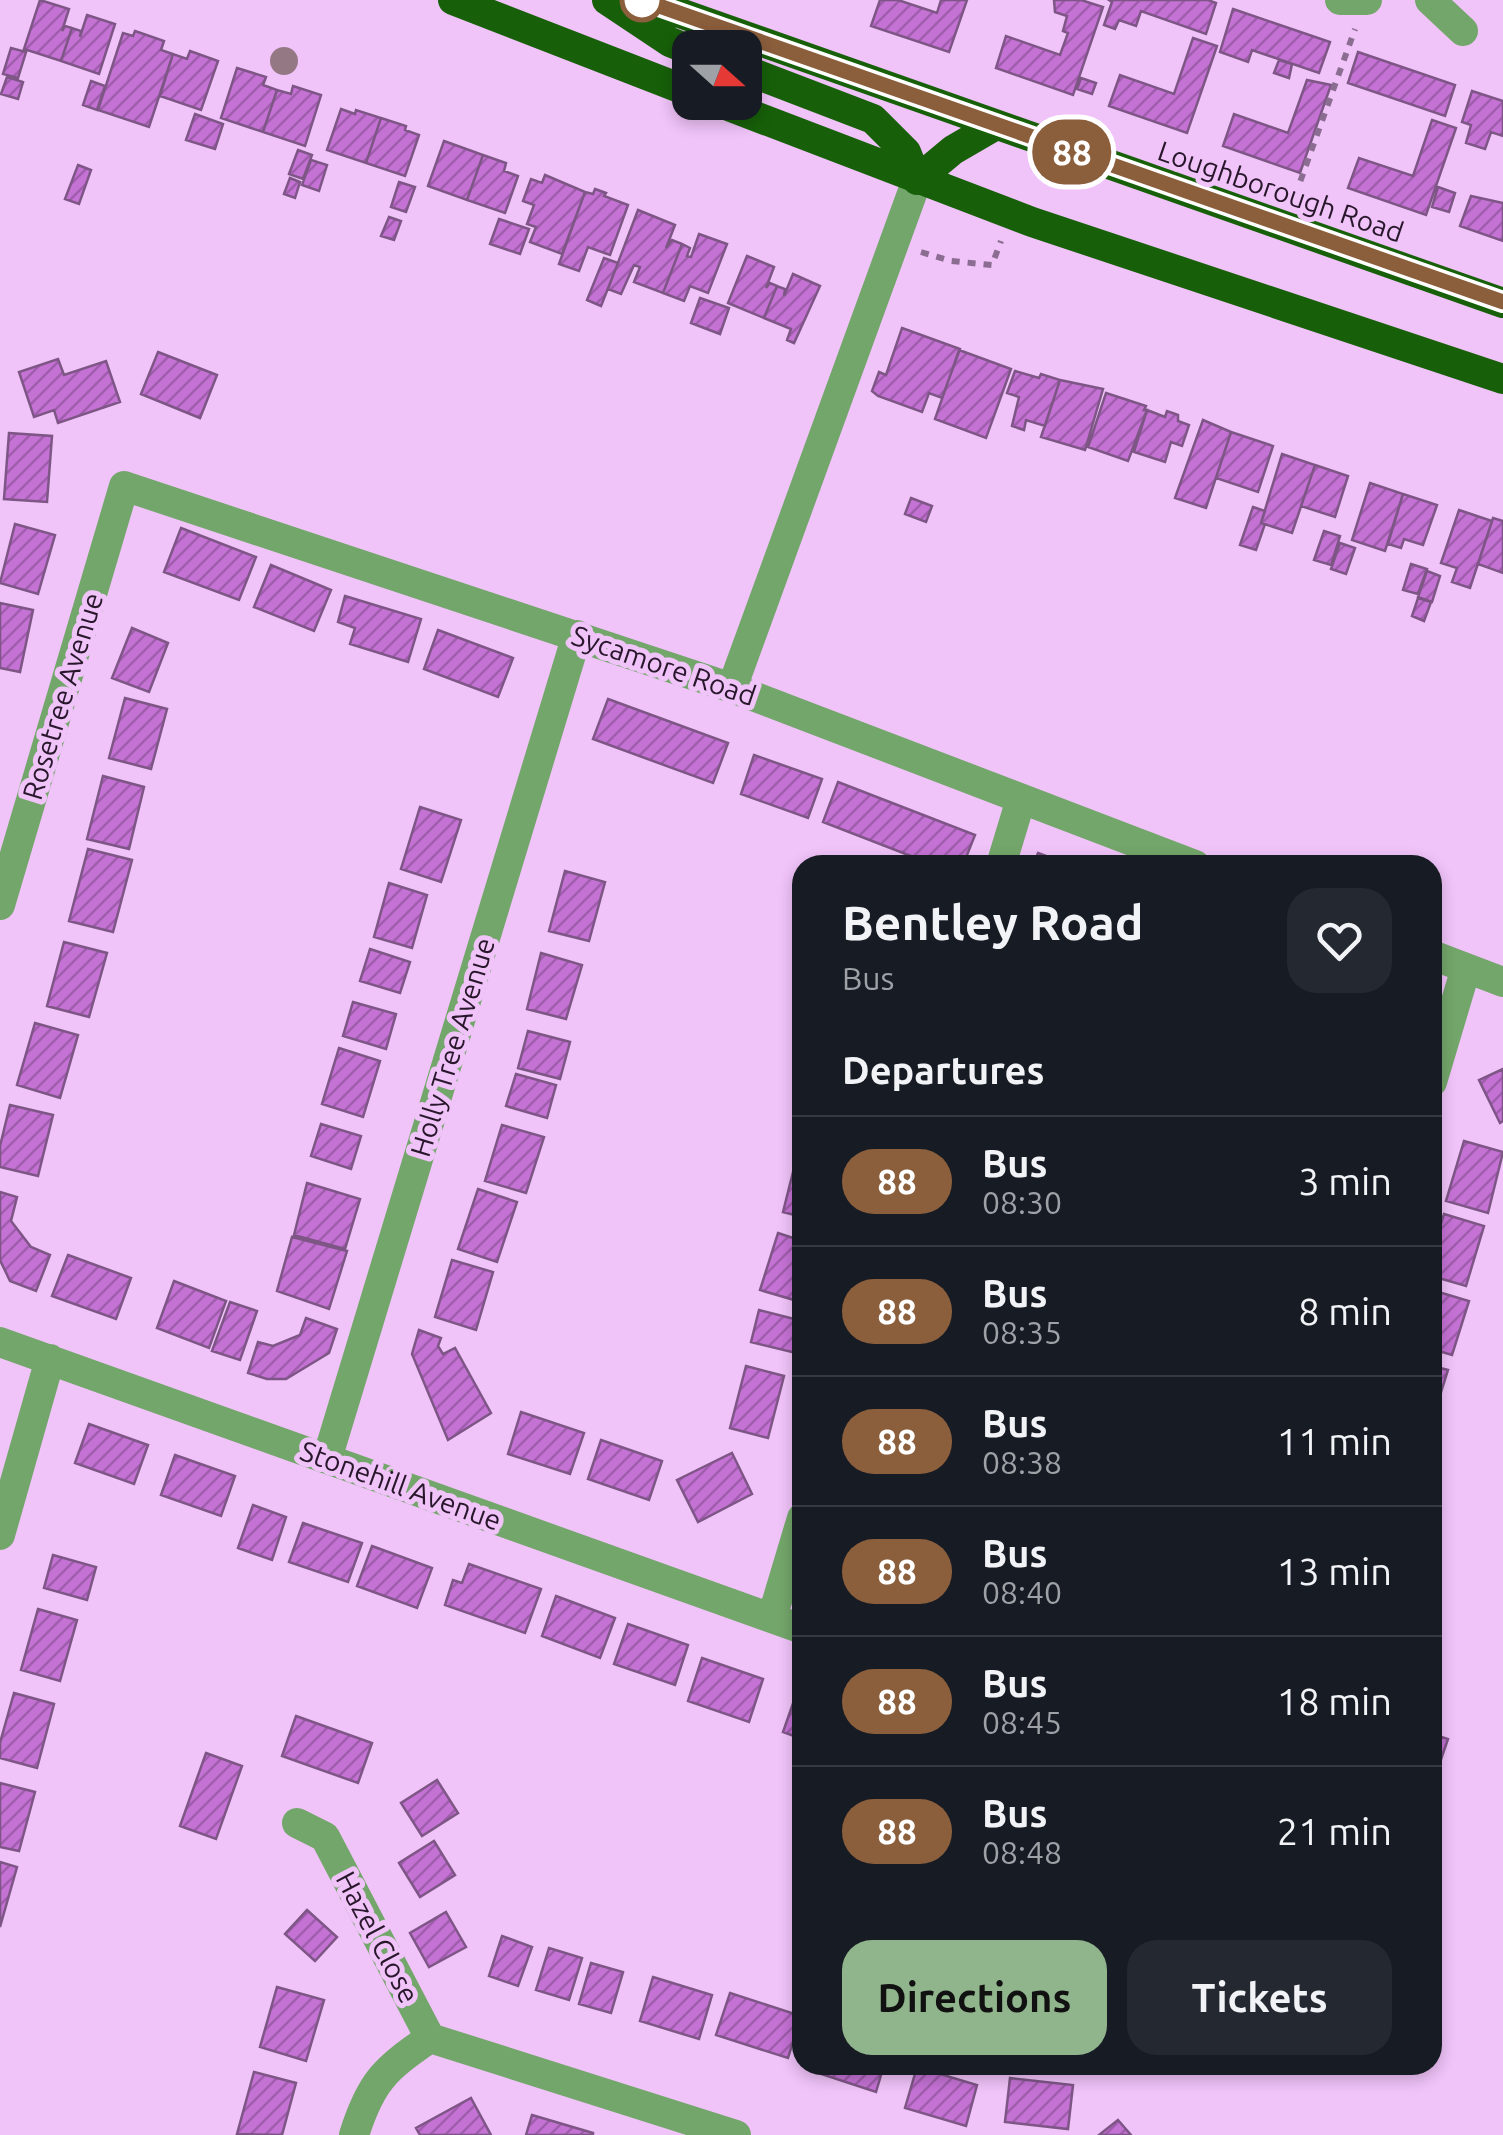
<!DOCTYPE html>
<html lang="en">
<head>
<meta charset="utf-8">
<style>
  :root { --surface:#171b24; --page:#242831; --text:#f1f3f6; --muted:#9ea1a6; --line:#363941; --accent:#90b58c }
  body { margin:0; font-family:Ubuntu,sans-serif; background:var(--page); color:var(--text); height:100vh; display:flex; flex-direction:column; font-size:38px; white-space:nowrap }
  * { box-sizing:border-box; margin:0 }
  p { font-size:32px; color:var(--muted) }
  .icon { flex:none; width:55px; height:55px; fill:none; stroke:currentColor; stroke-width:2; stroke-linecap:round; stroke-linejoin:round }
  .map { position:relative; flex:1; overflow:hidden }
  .sheet { position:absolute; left:792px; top:855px; width:650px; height:1220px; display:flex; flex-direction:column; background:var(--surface); border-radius:30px; box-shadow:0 5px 15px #0003 }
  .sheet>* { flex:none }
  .badge { padding:0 20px; border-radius:32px; font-size:35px; line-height:65px }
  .needle { width:65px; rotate:111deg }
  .controls { position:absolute; left:672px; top:30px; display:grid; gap:20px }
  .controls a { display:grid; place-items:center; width:90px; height:90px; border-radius:20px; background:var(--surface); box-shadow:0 5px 15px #0003; font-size:50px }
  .map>.badge { position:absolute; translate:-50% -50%; box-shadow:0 0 0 5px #fff }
  h2 { padding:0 50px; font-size:38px; line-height:90px }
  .round { display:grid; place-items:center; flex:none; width:105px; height:105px; border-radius:30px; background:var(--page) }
  .summary { display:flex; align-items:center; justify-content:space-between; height:170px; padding:0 50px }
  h1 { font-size:48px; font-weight:700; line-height:75px }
  .primary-button { display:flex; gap:20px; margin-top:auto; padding:20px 50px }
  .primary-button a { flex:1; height:115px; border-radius:30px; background:var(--accent); color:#111; font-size:40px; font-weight:700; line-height:115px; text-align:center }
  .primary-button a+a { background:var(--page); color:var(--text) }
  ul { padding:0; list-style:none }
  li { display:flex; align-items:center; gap:30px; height:130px; padding:0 50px; border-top:2px solid var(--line) }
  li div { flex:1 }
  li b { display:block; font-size:38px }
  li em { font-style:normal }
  li .badge { min-width:110px; font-weight:700; text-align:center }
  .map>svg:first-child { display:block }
  .building { fill:url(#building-hatch); stroke:#7e5686; stroke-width:2.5 }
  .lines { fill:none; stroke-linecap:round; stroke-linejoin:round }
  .path { stroke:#8c6d92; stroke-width:6; stroke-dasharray:8 8; stroke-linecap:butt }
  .street { stroke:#73a66a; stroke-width:30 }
  .highway { stroke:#176009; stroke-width:30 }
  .tree { fill:#947985 }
  .line-casing { stroke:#fff; stroke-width:22 }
  .line { stroke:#8b5e3c; stroke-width:15 }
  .stop-dot { fill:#fff; stroke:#8b5e3c; stroke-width:5 }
  .labels { text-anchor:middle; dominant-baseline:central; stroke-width:10; stroke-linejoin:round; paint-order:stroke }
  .street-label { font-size:28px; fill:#28172b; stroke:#f0c3f9 }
</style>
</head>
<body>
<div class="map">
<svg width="1503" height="2135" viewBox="0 0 1503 2135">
  <defs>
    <pattern id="building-hatch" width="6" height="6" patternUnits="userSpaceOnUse" patternTransform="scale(2.5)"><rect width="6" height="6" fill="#c572d5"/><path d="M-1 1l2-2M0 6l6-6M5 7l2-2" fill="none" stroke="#a05dad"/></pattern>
  </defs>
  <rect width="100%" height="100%" fill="#f0c3f9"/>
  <!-- building -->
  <path class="building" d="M40 0 69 9 62 31 65 26 72 28 61 61 24 49Z
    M880 0H898L937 13 941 0H967L949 52 871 26Z
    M1054 0H1081L1103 7 1073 95 996 68 1006 36 1060 55 1068 33 1063 31 1067 16 1055 12Z
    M1109 0H1208L1216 3 1206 34 1141 11 1136 26 1119 20 1115 29 1104 25 1112 2Z
    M1233 9 1330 42 1319 73 1252 50 1248 62 1220 52Z
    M87 15 115 24 99 74 61 61 72 28 81 31 80 37Z
    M135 31 164 41 161 50 173 54 149 127 98 110 123 33 133 36Z
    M1193 38 1217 46 1187 133 1109 106 1120 75 1174 94Z
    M11 48 26 52 18 78 3 74Z
    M190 51 218 61 201 110 160 96 173 54 187 59Z
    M1358 52 1455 85 1445 116 1348 83Z
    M1279 60 1292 64 1289 78 1274 73Z
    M237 68 266 77 263 85 277 90 263 132 221 118Z
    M7 77 23 82 18 99 1 94Z
    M1081 78 1096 83 1092 94 1077 89Z
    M1307 80 1331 85 1300 173 1223 146 1234 114 1288 133Z
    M91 81 105 86 97 110 83 105Z
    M293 86 321 95 305 146 263 132 277 90 291 94Z
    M1472 91 1503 101V136L1491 132 1485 149 1466 143 1471 125 1462 122Z
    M341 109 355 114 356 110 381 118 366 163 327 150Z
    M195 114 223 124 215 149 186 140Z
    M381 118 406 126 405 130 419 135 405 176 366 163Z
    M1432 120 1456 128 1426 215 1348 188 1359 158 1413 176Z
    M444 141 483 155 467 200 428 186Z
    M298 150 312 155 303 179 289 174Z
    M483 155 506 163 504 171 518 176 505 213 467 200Z
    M311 160 327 165 319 191 302 185Z
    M78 165 91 170 79 204 65 199Z
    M545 175 585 192 562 254 530 242 536 227 527 224 534 205 523 201 531 179 542 183Z
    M290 178 300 182 295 198 284 194Z
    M399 182 415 187 406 212 391 207Z
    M1438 187 1455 193 1449 212 1432 207Z
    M595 189 606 193 604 196 628 205 610 255 588 247 579 271 559 264 585 192 593 194Z
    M1471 196 1503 203V241L1460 226Z
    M638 210 675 225 666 248 672 240 682 244 663 293 634 282 640 267 634 265 621 294 608 289Z
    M389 217 401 221 394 240 381 236Z
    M499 219 529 229 520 254 490 244Z
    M699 234 727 244 708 293 690 286 684 301 663 293 682 244 690 248 687 256 691 257Z
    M747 256 774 267 766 288 770 283 777 286 764 318 728 303Z
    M604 258 618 263 601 306 587 300Z
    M793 274 820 286 794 343 787 340 791 329 764 318 777 286 785 289 784 296Z
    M700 298 729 308 720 334 691 323Z
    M902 328 960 349 942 398 929 393 922 412 878 396 872 391 879 372 886 375Z
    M959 350 1011 369 986 438 935 419Z
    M158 352 217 375 200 418 141 394Z
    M58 359 64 375 106 361 120 402 58 423 54 410 34 417 19 372Z
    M1015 371 1039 378 1041 374 1060 380 1045 426 1026 420 1024 430 1012 426 1019 397 1007 393Z
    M1060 380 1103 389 1085 450 1041 437Z
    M1106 393 1146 406 1144 410H1147L1128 461 1088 447Z
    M1147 410 1165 417 1167 411 1178 415V421L1189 425 1182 446 1171 442 1165 462 1134 452Z
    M1203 420 1231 432 1206 508 1175 498Z
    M1231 432 1273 446 1258 492 1216 478Z
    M9 433 52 436 47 502 4 499Z
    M1282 454 1315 465 1292 533 1261 523Z
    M1315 465 1348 476 1335 517 1301 506Z
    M1370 483 1403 494 1385 551 1352 540Z
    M1403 494 1437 505 1423 545 1404 539 1401 548 1388 544Z
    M911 498 932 506 926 522 905 514Z
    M1253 507 1265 511 1261 523 1265 524 1256 550 1240 545Z
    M1459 510 1492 521 1470 588 1452 582 1457 568 1441 563Z
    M1493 518 1503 521V573L1478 564Z
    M15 524 55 535 38 594 0 583Z
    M181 528 256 557 239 600 164 572Z
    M1324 531 1340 536 1331 565 1314 560Z
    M1340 543 1355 548 1346 574 1331 569Z
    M1411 564 1427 569 1418 594 1403 590Z
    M271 565 331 590 314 631 254 607Z
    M1427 571 1440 576 1432 602 1418 597Z
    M345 596 421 619 408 662 350 644 355 628 338 622Z
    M1418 598 1431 602 1424 621 1412 616Z
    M0 603 33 610 20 672 0 668Z
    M132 628 168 643 149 692 112 678Z
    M438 630 513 658 498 697 424 669Z
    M125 698 167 709 151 769 109 758Z
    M608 699 728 743 713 783 593 739Z
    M754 755 822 779 808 818 741 794Z
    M103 776 144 787 129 849 87 839Z
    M838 782 975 835 963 865H934L823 822Z
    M420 807 461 820 441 882 401 869Z
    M88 849 132 860 113 932 69 921Z
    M1038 853 1070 865H1033Z
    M565 871 605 882 589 941 549 931Z
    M389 883 427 895 412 948 374 937Z
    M64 942 107 953 89 1017 47 1006Z
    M370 949 410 962 400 993 360 981Z
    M541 953 582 965 566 1019 527 1009Z
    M353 1002 396 1014 386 1049 343 1036Z
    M35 1023 78 1035 60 1098 17 1085Z
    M528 1031 570 1042 560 1079 518 1068Z
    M339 1048 380 1061 363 1117 322 1104Z
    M1503 1069V1121L1500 1123 1479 1080Z
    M516 1074 556 1085 547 1118 506 1106Z
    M10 1105 53 1115 38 1176 0 1167V1146Z
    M321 1124 361 1136 351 1169 311 1156Z
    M502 1125 544 1137 526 1193 485 1181Z
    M1464 1141 1503 1152 1488 1213 1446 1201Z
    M799 1148 802 1149V1217L783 1212Z
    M307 1183 360 1199 345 1249 294 1235Z
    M478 1189 517 1202 497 1262 458 1249Z
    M0 1192 17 1197 11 1221 31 1247 50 1255 36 1291 10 1281 0 1260Z
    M1444 1214 1484 1226 1466 1286 1432 1276V1252Z
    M778 1233 802 1241 801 1302 760 1290Z
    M292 1237 347 1251 329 1309 277 1291Z
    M68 1255 131 1278 116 1319 52 1296Z
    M452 1260 493 1272 476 1330 435 1317Z
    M174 1281 226 1301 209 1348 157 1328Z
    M1432 1290 1469 1301 1452 1355 1432 1349Z
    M230 1302 257 1311 240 1360 212 1351Z
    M759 1310 802 1321 796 1353 751 1342Z
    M306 1318 337 1329 329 1353 286 1379H267L248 1373 258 1342 273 1346 300 1335Z
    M419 1330 441 1338 438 1346 443 1354 455 1348 491 1413 448 1440 412 1354Z
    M746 1366 784 1376 768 1438 730 1428Z
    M1432 1366 1448 1370 1432 1421Z
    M521 1412 584 1433 570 1474 508 1454Z
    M89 1424 148 1445 134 1484 75 1463Z
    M601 1440 662 1461 649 1500 588 1479Z
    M732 1453 752 1494 698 1522 677 1480Z
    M175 1455 235 1476 221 1516 161 1495Z
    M253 1505 286 1517 272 1560 238 1548Z
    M303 1523 362 1543 348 1582 289 1562Z
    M372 1546 432 1568 417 1608 357 1586Z
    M53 1555 96 1567 87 1600 44 1588Z
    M469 1564 541 1589 525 1633 445 1605 453 1580 462 1583Z
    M556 1596 615 1618 600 1658 542 1636Z
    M38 1609 77 1620 60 1681 21 1670Z
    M628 1624 688 1645 675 1685 614 1664Z
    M702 1658 763 1679 749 1722 688 1701Z
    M797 1692 802 1694V1739L783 1732Z
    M14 1693 54 1704 37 1768 0 1758V1743Z
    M296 1716 372 1743 358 1783 282 1756Z
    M1432 1734 1448 1739 1435 1777H1432Z
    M206 1753 242 1766 216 1839 180 1826Z
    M437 1780 458 1813 422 1836 401 1803Z
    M0 1783 35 1792 19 1851 0 1847Z
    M434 1841 455 1875 420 1897 399 1863Z
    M0 1862 17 1867 0 1927Z
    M307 1910 337 1937 315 1961 285 1934Z
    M446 1912 466 1947 429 1967 410 1933Z
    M502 1936 532 1947 518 1986 489 1976Z
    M549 1948 582 1958 569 2000 536 1990Z
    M591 1963 623 1972 611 2013 579 2004Z
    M653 1977 712 1995 699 2039 640 2021Z
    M277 1987 324 2000 306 2061 260 2047Z
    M730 1993 801 2016 788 2058 716 2035Z
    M817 2065H884L876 2092 815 2072Z
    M917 2067 977 2085 966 2126 905 2108Z
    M254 2072 296 2083 282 2135 237 2134Z
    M1010 2078 1073 2085 1068 2129 1005 2122Z
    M471 2098 491 2135H420L416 2128Z
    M532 2115 593 2133V2135H526Z
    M1118 2120 1131 2135H1099Z"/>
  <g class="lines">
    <!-- path -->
    <path class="path" d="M1295 196 1355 29
      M921 252 951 261 992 265 1001 241"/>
    <!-- street -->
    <path class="street" d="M1340 0H1367
      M1430 0 1463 31
      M732 688 917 180
      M1001 865 1021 799
      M0 905 124 486 732 688 1195 865
      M1432 955 1503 982
      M1432 1082 1466 968
      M0 1342 802 1629
      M327 1459 577 635
      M0 1535 50 1359
      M772 1618 802 1518
      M297 1823 325 1837 430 2038
      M354 2135C371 2081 385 2069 430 2038L736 2135"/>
    <!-- highway -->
    <path class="highway" d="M453 0 690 92
      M607 0 670 42 690 50
      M643 0 1503 303
      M745 70 873 119 906 152 917 180 953 150 996 125
      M718 102 1032 222 1503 379"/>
  </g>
  <!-- trees -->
  <circle class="tree" cx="284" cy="61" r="14"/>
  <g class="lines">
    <defs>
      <path id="line" d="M642 0 1503 302"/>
    </defs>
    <!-- line casing -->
    <use href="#line" class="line-casing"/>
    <!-- line -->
    <use href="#line" class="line"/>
  </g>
  <!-- markers -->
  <circle class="stop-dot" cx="642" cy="0" r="20"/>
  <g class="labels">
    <!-- street labels -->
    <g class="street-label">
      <text transform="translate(1281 191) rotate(19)">Loughborough Road</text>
      <text transform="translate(664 665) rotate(19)">Sycamore Road</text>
      <text transform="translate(62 696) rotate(-73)">Rosetree Avenue</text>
      <text transform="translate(452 1047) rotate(-73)">Holly Tree Avenue</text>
      <text transform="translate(401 1485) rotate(20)">Stonehill Avenue</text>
      <text transform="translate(378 1937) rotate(62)">Hazel Close</text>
    </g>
  </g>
</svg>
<div class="controls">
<a><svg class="needle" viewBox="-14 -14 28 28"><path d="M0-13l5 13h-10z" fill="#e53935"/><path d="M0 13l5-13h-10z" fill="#9ea1a6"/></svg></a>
</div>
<b class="badge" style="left:1072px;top:152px;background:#8b5e3c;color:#fff">88</b>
<section class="sheet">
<div class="summary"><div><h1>Bentley Road</h1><p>Bus</p></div><a class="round"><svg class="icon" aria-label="heart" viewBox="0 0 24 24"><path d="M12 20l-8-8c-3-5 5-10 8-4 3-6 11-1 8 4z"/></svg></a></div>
<h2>Departures</h2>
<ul>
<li><span class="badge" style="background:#8b5e3c;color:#fff">88</span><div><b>Bus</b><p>08:30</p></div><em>3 min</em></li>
<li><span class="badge" style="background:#8b5e3c;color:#fff">88</span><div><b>Bus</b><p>08:35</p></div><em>8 min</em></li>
<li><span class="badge" style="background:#8b5e3c;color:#fff">88</span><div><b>Bus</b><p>08:38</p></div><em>11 min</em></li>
<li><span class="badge" style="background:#8b5e3c;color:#fff">88</span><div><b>Bus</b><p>08:40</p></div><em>13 min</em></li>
<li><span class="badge" style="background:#8b5e3c;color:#fff">88</span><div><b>Bus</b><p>08:45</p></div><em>18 min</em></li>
<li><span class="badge" style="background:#8b5e3c;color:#fff">88</span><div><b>Bus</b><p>08:48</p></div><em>21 min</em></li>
</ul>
<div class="primary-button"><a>Directions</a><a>Tickets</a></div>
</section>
</div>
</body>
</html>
